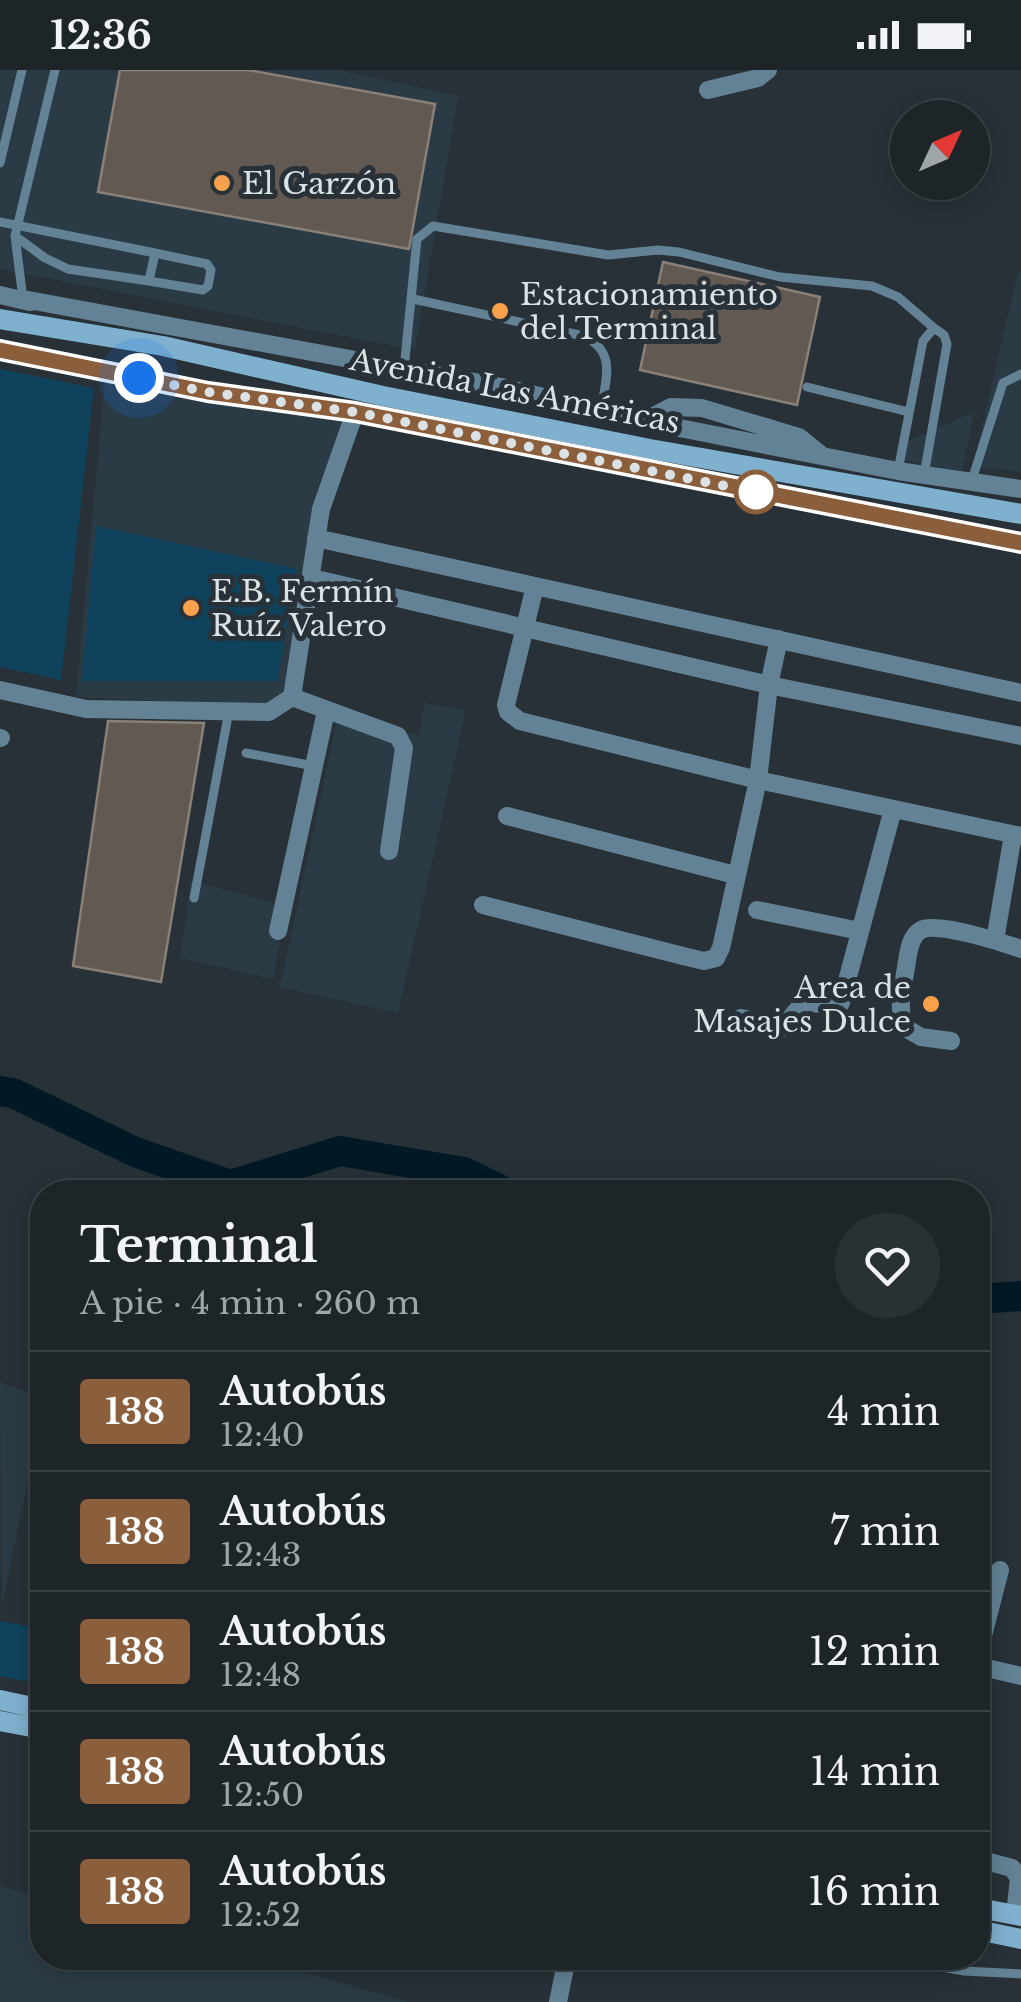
<!DOCTYPE html>
<html lang="es">
<head>
<meta charset="utf-8">
<style>
  :root { --surface:#1d2529; --page:#2a3135; --text:#f1f3f6; --muted:#a0a5a8; --line:#3b4246 }
  body { margin:0; font-family:"Libre Baskerville",serif; background:var(--page); color:var(--text); height:100vh; display:flex; flex-direction:column; font-size:38px; white-space:nowrap }
  * { box-sizing:border-box; margin:0 }
  p { font-size:32px; color:var(--muted) }
  .icon { flex:none; width:55px; height:55px; fill:none; stroke:currentColor; stroke-width:2; stroke-linecap:round; stroke-linejoin:round }
  .map { position:relative; flex:1; overflow:hidden }
  .details { position:absolute; left:30px; top:1110px; width:960px; height:790px; display:flex; flex-direction:column; background:var(--surface); border-radius:40px; box-shadow:0 5px 25px #0003,0 0 0 2px var(--line) }
  .details>* { flex:none }
  .badge { padding:0 20px; border-radius:8px; font-size:35px; line-height:65px }
  .needle { width:65px; rotate:46deg }
  .tools { position:absolute; left:890px; top:30px; display:grid; gap:20px }
  .tools a { display:grid; place-items:center; width:100px; height:100px; border-radius:50%; background:var(--surface); box-shadow:0 5px 25px #0003,0 0 0 2px var(--line); font-size:50px }
  .you { position:absolute; width:50px; height:50px; margin:-25px; border:8px solid #fff; border-radius:50%; background:#1a73e8; box-shadow:0 0 0 15px #1a73e833 }
  .map>.badge { position:absolute; translate:-50% -50%; box-shadow:0 0 0 5px #fff }
  .round { display:grid; place-items:center; flex:none; width:105px; height:105px; border-radius:52px; background:var(--page) }
  .headline { display:flex; align-items:center; justify-content:space-between; height:170px; padding:0 50px }
  h1 { font-size:48px; font-weight:800; line-height:75px }
  ul { padding:0; list-style:none }
  li { display:flex; align-items:center; gap:30px; height:120px; padding:0 50px; border-top:2px solid var(--line) }
  li div { flex:1 }
  li b { display:block; font-size:38px }
  li em { font-style:normal }
  li .badge { min-width:110px; font-weight:700; text-align:center }
  .status { display:flex; justify-content:space-between; align-items:center; height:70px; padding:0 50px; background:var(--surface); direction:ltr }
  .status svg { height:28px; fill:currentColor }
  .map>svg:first-child { display:block }
  .built { fill:#2b3b45 }
  .green { fill:#0f435d }
  .lines { fill:none; stroke-linecap:round; stroke-linejoin:round }
  .river { stroke:#011825; stroke-width:30 }
  .building { fill:#625952; stroke:#898078; stroke-width:2.5 }
  .lane { stroke:#638295; stroke-width:9 }
  .street { stroke:#638295; stroke-width:18 }
  .secondary { stroke:#7fb1cf; stroke-width:20 }
  .line-casing { stroke:#fff; stroke-width:22 }
  .line { stroke:#8b5e3c; stroke-width:15 }
  .walk { stroke:#dbe2e5; stroke-width:10; stroke-dasharray:0 18 }
  .poi-dot { fill:#f8a04b; stroke:#273137; stroke-width:4 }
  .stop-dot { fill:#fff; stroke:#8b5e3c; stroke-width:5 }
  .labels { text-anchor:middle; dominant-baseline:central; stroke-width:10; stroke-linejoin:round; paint-order:stroke }
  .poi-label { font-size:30px; fill:#dbe2e5; stroke:#273137; text-anchor:start }
  .street-label { font-size:30px; fill:#dbe2e5; stroke:#273137 }
</style>
</head>
<body>
<div class="status"><b>12:36</b><svg viewBox="0 0 49 12"><path d="M0 12V9h3v3zM5 12V6h3v6zM10 12V3h3v9zM15 12V0h3v12zM26 1h20v11H26zM47 4h2v5h-2z"/></svg></div>
<div class="map">
<svg width="1021" height="1932" viewBox="0 0 1021 1932">
  <rect width="100%" height="100%" fill="#273137"/>
  <!-- built -->
  <path class="built" d="M0 0H339L458 26 415 280 0 199Z
    M1018 202 1021 203V402L973 396Z
    M105 309 347 345 285 623 267 636 76 627Z
    M974 342 962 401 896 389 897 376Z
    M424 633 466 640 398 943 280 917 337 650 419 665Z
    M191 811 286 836 273 909 180 888Z
    M0 1312 42 1328V1344L2 1535Z
    M0 1816 42 1828V1888H252L409 1932H0Z"/>
  <!-- green -->
  <path class="green" d="M0 299 94 318 61 610 0 597Z
    M96 456 297 499 277 611H82Z
    M0 1551 42 1559V1615L0 1606Z"/>
  <g class="lines">
    <!-- river -->
    <path class="river" d="M0 1021 13 1023 135 1082 230 1115 340 1081 464 1102 505 1122
      M978 1229 1021 1226"/>
  </g>
  <!-- building -->
  <path class="building" d="M120 0H248L435 34 409 179 98 122Z
    M663 192 820 227 797 335 640 300Z
    M108 651 204 653 161 912 73 896Z"/>
  <g class="lines">
    <!-- lane -->
    <path class="lane" d="M0 93 22 0
      M0 152 155 183
      M15 166 45 188 68 199 149 211
      M155 183 207 194 211 200 208 216 203 220 149 211Z
      M23 229 15 166 55 0
      M413 229 584 266C618 283 605 310 601 341
      M404 299 417 169 433 156 608 185 658 180 679 182 780 207 872 216 898 227 934 258
      M807 317 909 342
      M898 401 923 271 934 258 944 265 947 274 924 405
      M971 413 1003 313 1021 304
      M246 683 314 696
      M194 828 229 641
      M893 1888 964 1901 1021 1904"/>
    <!-- street -->
    <path class="street" d="M708 20 758 8 768 0
      M0 225 30 232
      M23 229 502 317 644 351 671 337 702 338 799 367 820 384
      M644 351 898 401 1021 419
      M316 468 535 516
      M312 508 769 615 1021 666
      M0 620 86 639 269 642 292 627 321 439 355 342
      M1021 623 535 516 506 635 508 642 520 651 758 710 1021 766
      M292 627 398 666 404 678 389 781
      M0 668H1
      M507 746 735 805
      M483 835 683 886 704 891 716 888 721 878 758 710 769 615 779 569
      M757 840 860 861
      M278 861 326 641
      M995 870 1013 765
      M741 948 784 957C802 932 804 929 833 937L841 933 893 739
      M951 971 921 967 904 957C898 937 902 923 905 903 908 889 908 867 921 860 936 851 1004 873 1021 879
      M978 1585 1000 1500
      M978 1596 1021 1606
      M978 1789 1012 1798 1019 1808 1015 1845
      M558 1932 567 1888"/>
    <!-- secondary -->
    <path class="secondary" d="M0 249 163 276 383 326 650 379 1021 444
      M0 280 209 322 355 342 1021 473
      M0 1630 42 1639
      M0 1651 42 1659
      M978 1838 1021 1846
      M978 1860 1021 1869"/>
  </g>
  <g class="lines">
    <defs>
      <path id="line" d="M0 280 208 322 355 342 1021 473"/>
    </defs>
    <!-- line casing -->
    <use href="#line" class="line-casing"/>
    <!-- line -->
    <use href="#line" class="line"/>
    <!-- walk -->
    <path class="walk" d="M139 308 208 322 355 342 756 422"/>
  </g>
  <!-- markers -->
  <g class="poi-dot">
    <circle cx="222" cy="113" r="10"/>
    <circle cx="500" cy="241" r="10"/>
    <circle cx="191" cy="538" r="10"/>
    <circle cx="931" cy="934" r="10"/>
  </g>
  <circle class="stop-dot" cx="756" cy="422" r="20"/>
  <g class="labels">
    <!-- poi labels -->
    <g class="poi-label">
      <text x="242" y="113">El Garzón</text>
      <text x="520" y="224">Estacionamiento<tspan x="520" dy="34">del Terminal</tspan></text>
      <text x="211" y="521">E.B. Fermín<tspan x="211" dy="34">Ruíz Valero</tspan></text>
      <text x="911" y="917" text-anchor="end">Area de<tspan x="911" dy="34">Masajes Dulce</tspan></text>
    </g>
    <!-- street labels -->
    <g class="street-label">
      <text transform="translate(515 321) rotate(11)">Avenida Las Américas</text>
    </g>
  </g>
</svg>
<div class="tools">
<a><svg class="needle" viewBox="-14 -14 28 28"><path d="M0-13l5 13h-10z" fill="#e53935"/><path d="M0 13l5-13h-10z" fill="#a0a5a8"/></svg></a>
</div>
<div class="you" style="left:139px;top:308px"></div>
<section class="details">
<div class="headline"><div><h1>Terminal</h1><p>A pie · 4 min · 260 m</p></div><a class="round"><svg class="icon" aria-label="heart" viewBox="0 0 24 24"><path d="M12 20l-8-8c-3-5 5-10 8-4 3-6 11-1 8 4z"/></svg></a></div>
<ul>
<li><span class="badge" style="background:#8b5e3c;color:#fff">138</span><div><b>Autobús</b><p>12:40</p></div><em>4 min</em></li>
<li><span class="badge" style="background:#8b5e3c;color:#fff">138</span><div><b>Autobús</b><p>12:43</p></div><em>7 min</em></li>
<li><span class="badge" style="background:#8b5e3c;color:#fff">138</span><div><b>Autobús</b><p>12:48</p></div><em>12 min</em></li>
<li><span class="badge" style="background:#8b5e3c;color:#fff">138</span><div><b>Autobús</b><p>12:50</p></div><em>14 min</em></li>
<li><span class="badge" style="background:#8b5e3c;color:#fff">138</span><div><b>Autobús</b><p>12:52</p></div><em>16 min</em></li>
</ul>
</section>
</div>
</body>
</html>
